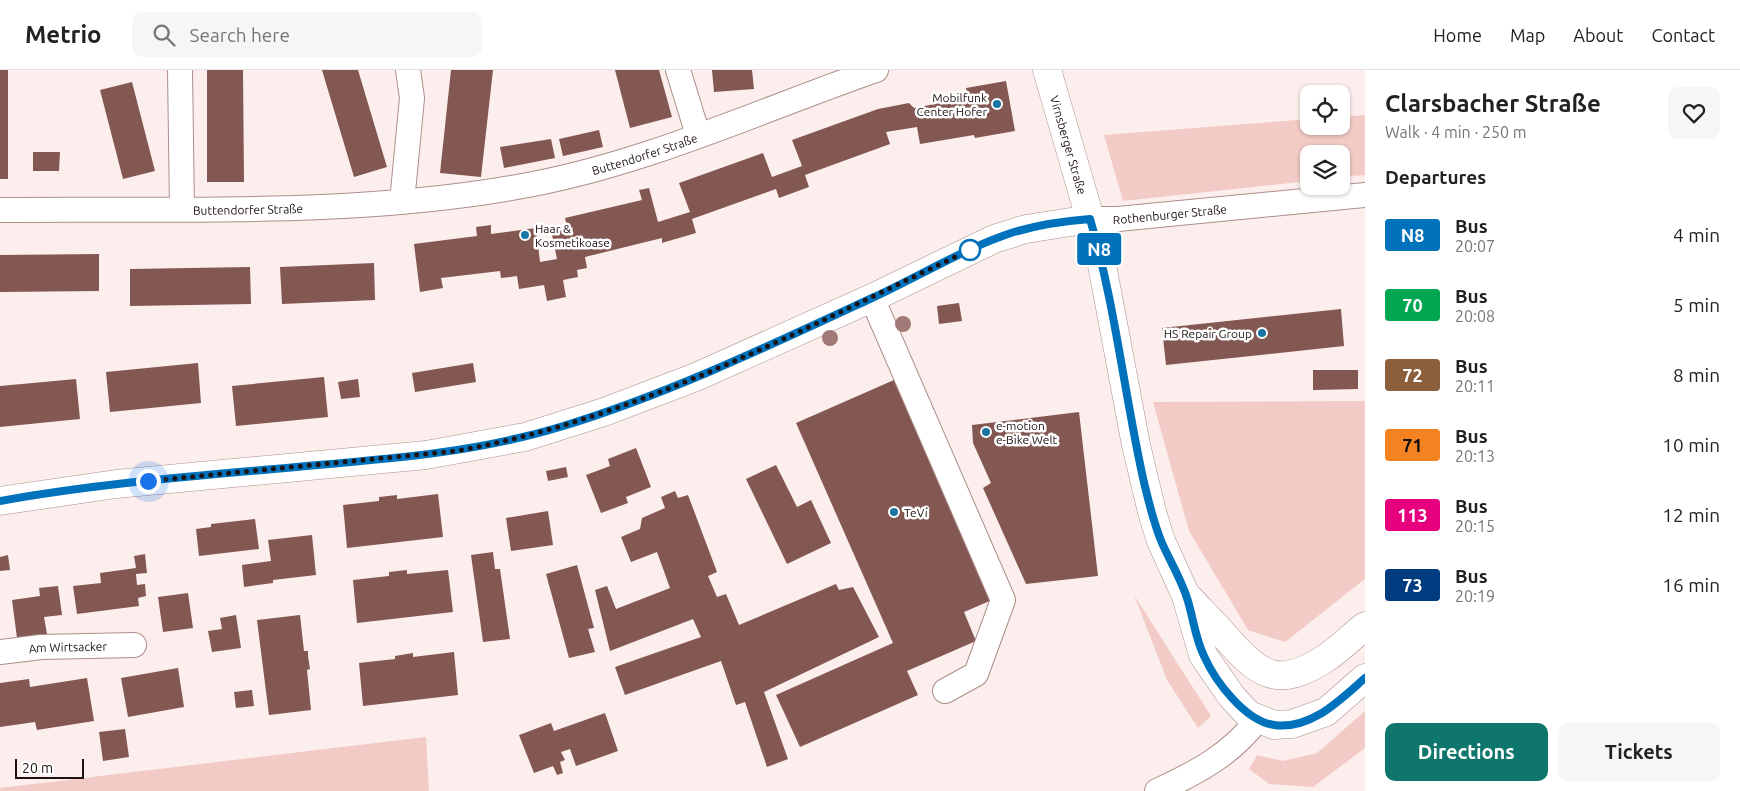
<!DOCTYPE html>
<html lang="en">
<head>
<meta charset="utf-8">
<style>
  :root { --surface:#fff; --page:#f6f6f6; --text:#222; --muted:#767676; --line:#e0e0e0; --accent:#0f766e }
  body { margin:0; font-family:Ubuntu,sans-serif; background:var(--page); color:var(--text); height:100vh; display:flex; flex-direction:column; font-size:19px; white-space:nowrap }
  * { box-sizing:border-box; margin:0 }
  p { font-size:16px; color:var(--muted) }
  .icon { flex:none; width:28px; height:28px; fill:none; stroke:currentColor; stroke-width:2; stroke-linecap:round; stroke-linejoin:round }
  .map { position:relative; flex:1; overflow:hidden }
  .panel { display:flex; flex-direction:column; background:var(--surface); width:375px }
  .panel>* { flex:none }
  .badge { padding:0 10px; border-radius:4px; font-size:18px; line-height:32px }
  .tools { position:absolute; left:1300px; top:15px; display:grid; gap:10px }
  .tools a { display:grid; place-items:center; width:50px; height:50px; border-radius:10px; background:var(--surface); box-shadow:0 1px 4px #0004; font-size:25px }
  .scale { position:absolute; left:15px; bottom:12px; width:69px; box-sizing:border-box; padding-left:5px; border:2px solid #1d1211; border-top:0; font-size:14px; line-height:18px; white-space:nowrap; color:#1d1211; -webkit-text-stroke:4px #fff; paint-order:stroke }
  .you { position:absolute; width:25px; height:25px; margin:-12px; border:4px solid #fff; border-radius:50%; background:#1a73e8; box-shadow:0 0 0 8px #1a73e833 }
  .map>.badge { position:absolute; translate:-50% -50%; box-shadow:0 0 0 2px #fff }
  h2 { padding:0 20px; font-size:19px; line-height:45px }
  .round { display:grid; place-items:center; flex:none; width:52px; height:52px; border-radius:10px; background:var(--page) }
  .head { display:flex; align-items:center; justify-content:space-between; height:85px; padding:0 20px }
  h1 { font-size:24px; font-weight:600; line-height:38px }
  .button { display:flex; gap:10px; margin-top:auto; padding:10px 20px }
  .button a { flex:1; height:58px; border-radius:10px; background:var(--accent); color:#fff; font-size:20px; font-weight:600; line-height:58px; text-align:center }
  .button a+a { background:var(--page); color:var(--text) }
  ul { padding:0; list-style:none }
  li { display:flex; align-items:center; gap:15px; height:70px; padding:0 20px }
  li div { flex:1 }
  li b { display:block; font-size:19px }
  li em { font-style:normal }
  li .badge { min-width:55px; font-weight:700; text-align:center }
  header { display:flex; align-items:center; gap:30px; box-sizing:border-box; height:70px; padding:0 25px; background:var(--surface); border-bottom:1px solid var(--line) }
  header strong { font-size:24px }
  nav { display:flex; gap:28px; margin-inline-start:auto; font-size:18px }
  .search { width:350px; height:45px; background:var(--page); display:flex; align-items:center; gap:12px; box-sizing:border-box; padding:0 18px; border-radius:10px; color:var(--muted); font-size:19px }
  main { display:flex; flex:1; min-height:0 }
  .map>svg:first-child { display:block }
  .green { fill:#f3cbc6 }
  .building { fill:#835752 }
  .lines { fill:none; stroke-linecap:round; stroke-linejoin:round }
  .minor-casing { stroke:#ad8e8a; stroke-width:26 }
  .major-casing { stroke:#ad8e8a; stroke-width:29 }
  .minor { stroke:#fff; stroke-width:24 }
  .major { stroke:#fff; stroke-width:28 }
  .tree { fill:#a17976 }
  .line-casing { stroke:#fff; stroke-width:11 }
  .line { stroke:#0072bc; stroke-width:8 }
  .walk { stroke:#1d1211; stroke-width:5; stroke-dasharray:0 9 }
  .poi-dot { fill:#1976a4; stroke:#fff; stroke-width:2 }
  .stop-dot { fill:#fff; stroke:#0072bc; stroke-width:2.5 }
  .labels { text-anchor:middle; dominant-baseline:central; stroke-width:5; stroke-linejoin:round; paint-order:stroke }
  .poi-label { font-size:12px; fill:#1d1211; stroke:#fff; text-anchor:start }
  .street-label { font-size:12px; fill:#1d1211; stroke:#fff }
</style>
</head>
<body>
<header>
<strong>Metrio</strong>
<div class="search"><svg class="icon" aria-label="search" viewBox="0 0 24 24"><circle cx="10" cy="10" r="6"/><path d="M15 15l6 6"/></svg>Search here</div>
<nav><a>Home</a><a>Map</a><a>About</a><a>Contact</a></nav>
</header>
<main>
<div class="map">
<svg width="1365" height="721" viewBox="0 0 1365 721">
  <rect width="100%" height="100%" fill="#fceeec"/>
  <!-- green -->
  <path class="green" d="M1365 45V105L1341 107V84H1309V111L1123 131 1104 65 1309 49V56H1341V47Z
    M1365 331V509L1285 572 1248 560 1189 461 1153 332Z
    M1134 525 1211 646 1198 658 1167 610Z
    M1365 641V678L1313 717 1269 714 1249 699 1257 685 1283 691 1317 683Z
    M426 667 429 721H0V718Z"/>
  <!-- building -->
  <path class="building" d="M0 0H8V109H0Z
    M207 0H243L244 112H207Z
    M322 0H358L387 97 354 107Z
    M451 0H493L481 107 440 103Z
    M615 0H659L672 47 630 58Z
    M712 0H752L754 19 714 22Z
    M1006 11 1015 61 975 68 974 65 920 74 917 57 886 62 890 74 805 105 809 117 779 128 776 119 692 149 696 163 662 173V168L585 187 587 198 577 200 578 207 563 210 566 227 547 231 544 215 519 219 517 206 501 208 500 201 441 208 443 218 420 222 414 174 477 166 476 157 491 155V164L536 158 540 192 557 189 551 160 567 157 565 148 642 130 639 120 649 118 658 152 690 142 679 113 763 83 772 107 802 96 792 70 878 39 909 33 914 38 940 33 939 28 967 23 966 18Z
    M132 12 155 101 123 109 100 20Z
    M599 60 603 77 563 86 559 69Z
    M551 69 555 88 504 98 500 77Z
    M33 82H60L59 101H33Z
    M99 184V221L0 222V185Z
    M374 193 375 230 282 234 280 197Z
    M250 197 251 234 130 236V199Z
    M959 233 962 251 939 254 937 236Z
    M1341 239 1344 276 1166 295 1162 258Z
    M198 293 201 333 110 342 106 302Z
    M473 293 476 312 415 322 412 303Z
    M1313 300H1358V319L1313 320Z
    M324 307 328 347 236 356 232 316Z
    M76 309 80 349 0 357V316Z
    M358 309 360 327 341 329 338 312Z
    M894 310 992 530 964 542 976 571 907 601 918 625 800 677 776 625 893 573 796 353Z
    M1079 342 1098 506 1026 514 983 418 991 413 973 373 972 355Z
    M636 378 651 417 626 427 628 433 601 443 586 405 610 396 608 389Z
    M776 395 797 437 811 430 831 473 787 494 746 409Z
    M566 397 568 407 548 411 546 401Z
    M675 421 678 428 688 425 717 502 708 506 717 527 726 524 739 555 836 514 839 520 853 517 879 567 764 622 788 689 767 697 745 632 736 635 721 591 625 625 615 597 701 567 693 549 610 581 595 520 607 516 616 539 670 518 657 482 631 492 621 467 640 459 642 448 665 438 661 427Z
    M438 424 443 467 347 478 343 435 379 431V427L397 425V429Z
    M548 441 553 475 511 481 506 448Z
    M255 449 259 479 199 486 196 459 211 457V454Z
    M312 465 316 505 273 510V513L244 517 242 495 271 491 268 470Z
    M493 482 495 499H500L510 569 483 572 471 485Z
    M145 484 147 503 136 504 137 515 145 514 146 526 138 528 139 536 77 544 73 516 101 513 100 503 136 498 134 486Z
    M8 485 10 500 0 501V487Z
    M577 495 594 558 588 559 595 582 569 588 546 504Z
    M407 500V504L448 500 453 542 357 553 353 510 389 506V502Z
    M58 516 62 545 44 547 47 564 17 568 12 530 40 526 39 518Z
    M188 523 193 558 163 562 158 527Z
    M236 545 241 578 212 582 208 561 222 559 220 548Z
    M300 545 304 581H308V586L310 599 307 600 311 640 269 645 257 550Z
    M454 582 458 625 363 636 359 593 395 589V586L413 583V587Z
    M178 598 184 637 128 647 121 608Z
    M87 608 94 651 37 660 35 652 0 657V613L29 609 30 617Z
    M252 620 254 636 236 638 234 622Z
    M605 643 618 681 576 696 570 679 561 682 565 690 560 692 563 703 557 705 553 696 534 703 519 665 551 653 554 661Z
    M125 659 129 687 103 691 99 662Z"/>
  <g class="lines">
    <defs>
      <g id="minor">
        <path d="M180 0 182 138"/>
        <path d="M678 0 698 65"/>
        <path d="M402 132 412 28 408 0"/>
        <path id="s1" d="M0 140C172 138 347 147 517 117 641 96 758 41 876 0"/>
        <path id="s2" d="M1090 149H1118L1365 125"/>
        <path d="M872 228 1003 530 976 604 945 621"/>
        <path id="s3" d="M0 582 41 577 134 575"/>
        <path d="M1157 721C1196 703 1232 684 1257 650"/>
      </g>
      <g id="major">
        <path id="s4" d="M1047 0 1099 179 1136 375 1152 442 1161 471 1186 526 1203 585 1232 627 1249 645 1274 655 1292 654 1326 642 1365 608"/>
        <path d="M0 431 116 414 426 385 525 367 604 342 696 307 872 228 994 169 1026 159 1090 149"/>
        <path d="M1189 528C1203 543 1218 558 1231 573 1262 608 1281 616 1323 590 1338 581 1351 567 1365 556"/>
      </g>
    </defs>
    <!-- minor casing -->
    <use href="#minor" class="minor-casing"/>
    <!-- major casing -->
    <use href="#major" class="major-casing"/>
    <!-- minor -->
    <use href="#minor" class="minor"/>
    <!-- major -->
    <use href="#major" class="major"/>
  </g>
  <!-- trees -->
  <g class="tree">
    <circle cx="903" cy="254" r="8"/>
    <circle cx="830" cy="268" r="8"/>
  </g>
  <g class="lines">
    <defs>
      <path id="line" d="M0 431C105 412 212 405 318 395 400 388 481 381 560 357 666 325 771 275 872 228 918 207 963 179 1011 163 1037 155 1063 151 1090 149 1115 234 1124 322 1143 408 1148 429 1153 452 1162 473 1170 491 1181 509 1187 528 1193 546 1195 568 1204 586 1215 611 1245 651 1274 655 1311 660 1340 630 1365 608"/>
    </defs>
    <!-- line casing -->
    <use href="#line" class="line-casing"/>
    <!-- line -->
    <use href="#line" class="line"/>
    <!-- walk -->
    <path class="walk" d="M148 411 456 381C638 349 804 258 970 180"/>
  </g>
  <!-- markers -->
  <g class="poi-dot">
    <circle cx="997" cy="34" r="5"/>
    <circle cx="525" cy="165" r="5"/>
    <circle cx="1262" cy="263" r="5"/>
    <circle cx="986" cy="362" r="5"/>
    <circle cx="894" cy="442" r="5"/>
  </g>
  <circle class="stop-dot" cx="970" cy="180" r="10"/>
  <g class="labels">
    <!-- poi labels -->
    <g class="poi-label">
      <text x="987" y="27" text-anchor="end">Mobilfunk<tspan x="987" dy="14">Center Hofer</tspan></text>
      <text x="535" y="158">Haar &amp;<tspan x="535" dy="14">Kosmetikoase</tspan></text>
      <text x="1252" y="263" text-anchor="end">HS Repair Group</text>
      <text x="996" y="355">e-motion<tspan x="996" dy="14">e-Bike Welt</tspan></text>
      <text x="904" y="442">TeVi</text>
    </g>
    <!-- street labels -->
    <g class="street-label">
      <text stroke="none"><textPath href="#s4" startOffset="78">Virnsberger Straße</textPath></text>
      <text stroke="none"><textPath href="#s1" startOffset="650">Buttendorfer Straße</textPath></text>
      <text stroke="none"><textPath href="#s1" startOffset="248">Buttendorfer Straße</textPath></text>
      <text stroke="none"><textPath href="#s2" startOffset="80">Rothenburger Straße</textPath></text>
      <text stroke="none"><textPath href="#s3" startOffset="68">Am Wirtsacker</textPath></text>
    </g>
  </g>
</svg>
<div class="tools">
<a><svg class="icon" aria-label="locate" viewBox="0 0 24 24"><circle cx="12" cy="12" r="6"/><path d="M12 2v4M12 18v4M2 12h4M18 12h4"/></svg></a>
<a><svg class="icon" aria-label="layers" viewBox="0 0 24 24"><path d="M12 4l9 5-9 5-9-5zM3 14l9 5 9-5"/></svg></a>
</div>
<div class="scale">20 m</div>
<div class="you" style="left:148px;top:411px"></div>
<b class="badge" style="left:1099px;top:179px;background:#0072bc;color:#fff">N8</b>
</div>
<section class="panel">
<div class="head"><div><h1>Clarsbacher Straße</h1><p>Walk · 4 min · 250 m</p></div><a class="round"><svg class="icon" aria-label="heart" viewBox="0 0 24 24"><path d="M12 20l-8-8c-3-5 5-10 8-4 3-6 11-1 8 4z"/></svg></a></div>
<h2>Departures</h2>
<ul>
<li><span class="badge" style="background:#0072bc;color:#fff">N8</span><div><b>Bus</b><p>20:07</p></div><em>4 min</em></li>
<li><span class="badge" style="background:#00a651;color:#fff">70</span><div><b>Bus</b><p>20:08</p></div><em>5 min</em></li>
<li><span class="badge" style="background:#8b5e3c;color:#fff">72</span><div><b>Bus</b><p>20:11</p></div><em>8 min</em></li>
<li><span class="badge" style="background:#f58220;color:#111">71</span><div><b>Bus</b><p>20:13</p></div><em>10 min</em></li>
<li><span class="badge" style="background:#e6007e;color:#fff">113</span><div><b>Bus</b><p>20:15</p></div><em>12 min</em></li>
<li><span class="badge" style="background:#003b80;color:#fff">73</span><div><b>Bus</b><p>20:19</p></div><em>16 min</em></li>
</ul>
<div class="button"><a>Directions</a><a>Tickets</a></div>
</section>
</main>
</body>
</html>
